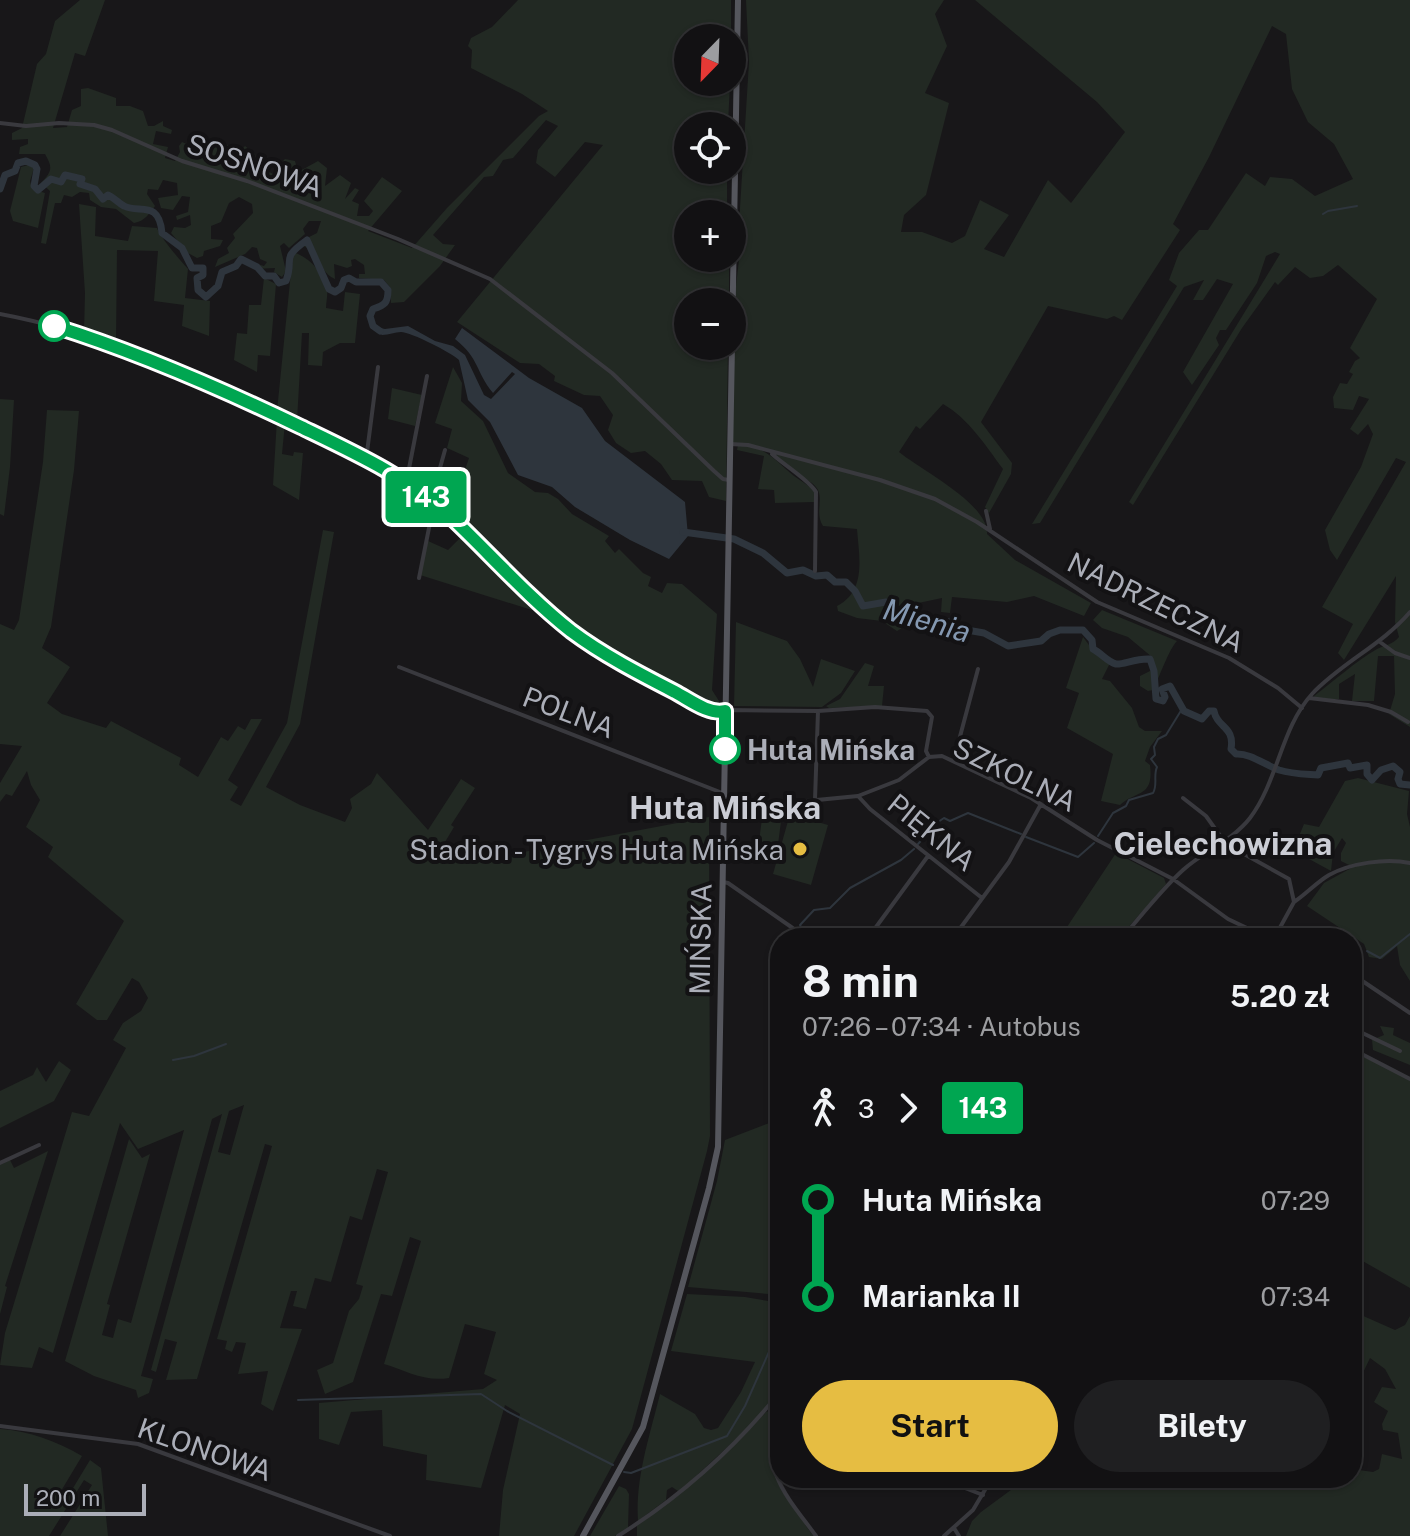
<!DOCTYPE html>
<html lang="pl">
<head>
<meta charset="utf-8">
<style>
  :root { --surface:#121113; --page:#1f1f21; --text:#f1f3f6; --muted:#9c9da0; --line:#313133; --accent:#e6bd42 }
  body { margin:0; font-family:"Public Sans",sans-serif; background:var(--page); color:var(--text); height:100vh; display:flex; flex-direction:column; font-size:30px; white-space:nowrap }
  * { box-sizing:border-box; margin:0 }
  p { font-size:26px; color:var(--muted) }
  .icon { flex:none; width:44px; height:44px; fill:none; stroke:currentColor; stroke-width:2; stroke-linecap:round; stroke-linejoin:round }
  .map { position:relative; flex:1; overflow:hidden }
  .details { position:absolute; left:770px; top:928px; width:592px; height:560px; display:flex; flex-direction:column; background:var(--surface); border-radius:32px; box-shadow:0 2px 6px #0004,0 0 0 2px var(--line) }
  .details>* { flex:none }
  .badge { padding:0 16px; border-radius:6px; font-size:28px; line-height:52px }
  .needle { width:52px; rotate:203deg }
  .buttons { position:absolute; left:674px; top:24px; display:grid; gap:16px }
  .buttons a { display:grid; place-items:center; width:72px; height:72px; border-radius:50%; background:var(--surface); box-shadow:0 2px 6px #0004,0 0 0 2px var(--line); font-size:40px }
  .scale { position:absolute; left:24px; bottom:20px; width:122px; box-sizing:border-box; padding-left:8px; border:4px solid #abaeb8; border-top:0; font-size:22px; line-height:28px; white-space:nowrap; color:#abaeb8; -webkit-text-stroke:6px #131214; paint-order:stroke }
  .map>.badge { position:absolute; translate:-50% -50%; box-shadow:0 0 0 4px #fff }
  .legs { display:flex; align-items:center; gap:12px; height:88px; padding:0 32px; font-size:26px }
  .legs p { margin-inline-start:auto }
  .overview { display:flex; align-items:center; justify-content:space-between; height:136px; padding:0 32px }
  h1 { font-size:44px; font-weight:700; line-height:60px }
  .button { display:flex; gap:16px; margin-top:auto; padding:16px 32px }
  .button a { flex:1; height:92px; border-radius:48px; background:var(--accent); color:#111; font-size:32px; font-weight:700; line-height:92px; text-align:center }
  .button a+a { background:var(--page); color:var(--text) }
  ul { padding:0 32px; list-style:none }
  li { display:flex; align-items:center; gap:28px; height:96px; font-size:30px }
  li i { display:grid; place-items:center; width:12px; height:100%; margin:0 10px; background:currentColor }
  li i::after { content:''; width:20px; height:20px; margin:-10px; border:6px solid; border-radius:50%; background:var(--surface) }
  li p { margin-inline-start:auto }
  li:first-child i { background:linear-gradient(#0000 50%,currentColor 0) }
  li:last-child i { background:linear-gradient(currentColor 50%,#0000 0) }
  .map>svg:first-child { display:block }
  .green { fill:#222923; fill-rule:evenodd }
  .water { fill:#2e353d }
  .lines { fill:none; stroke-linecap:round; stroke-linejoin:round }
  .stream { stroke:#2e353d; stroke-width:2 }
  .river { stroke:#2e353d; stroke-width:7 }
  .minor { stroke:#39393e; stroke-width:4 }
  .major { stroke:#55565d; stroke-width:6 }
  .line-1-casing { stroke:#fff; stroke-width:18 }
  .line-1 { stroke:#00a651; stroke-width:12 }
  .stop-1-dot { fill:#fff; stroke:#00a651; stroke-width:4 }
  .poi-dot { fill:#e6bd42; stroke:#131214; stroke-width:3 }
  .labels { text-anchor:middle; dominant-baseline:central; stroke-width:8; stroke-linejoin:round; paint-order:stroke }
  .street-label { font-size:28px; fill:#abaeb8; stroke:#131214 }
  .stop-label { font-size:28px; font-weight:bold; fill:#abaeb8; stroke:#131214; text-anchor:start }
  .poi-label { font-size:28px; fill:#abaeb8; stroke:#131214; text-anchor:end }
  .water-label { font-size:30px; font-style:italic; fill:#8498b1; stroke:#131214 }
  .quarter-label { font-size:32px; font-weight:bold; fill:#cbcdd5; stroke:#131214 }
</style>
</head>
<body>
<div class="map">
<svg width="1410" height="1536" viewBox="0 0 1410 1536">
  <rect width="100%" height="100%" fill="#181719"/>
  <!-- green -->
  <path class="green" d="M80 0H105L85 56 75 53 53 128 67 127 72 110 81 106V89L88 88 116 98V106H130L143 111 148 126H154L163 121V126L172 130 171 134 156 131 153 144 168 147 165 158 175 161 180 152 179 146 182 142 196 148 210 140 228 145 239 152 245 146 255 154 258 166 275 175 276 168 285 159 295 161 298 172 318 161 327 168 325 186 340 175 351 183 345 199 355 188 359 190 352 201 359 204 357 216H369L373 211 364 201 382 177 402 191 368 231 412 248 447 208 539 116 548 111 522 94 471 68 472 50 468 46 471 38 492 27 518 0H731V38H688V82H730L728 126H688V170H727V214H688V258H729V302H688V346H728L726 501 709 497 702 481 672 480 661 464 645 451 631 453 616 443 608 430 613 415 600 396 584 395 554 381 555 376 539 364 520 363 457 322 603 145 585 142 555 177 536 163 538 150 558 126 546 120 513 158 503 160 493 176 484 177 433 235 443 244 455 245 440 266 404 302 391 303 390 287 384 280 359 278V274H365L364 265 355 259 351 260 352 266 347 268 334 264 335 279C320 273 320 255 304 246L307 238 317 233 321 221H309L303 229 305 234 289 248 284 243 280 246 286 271 282 277 274 272 275 268 254 269 257 264 264 266 267 262 260 259 257 248 252 247 245 254 215 267 218 259 229 253 227 248 235 238 233 234 253 213 252 204 239 197 229 203 221 222 211 226V239L223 240 220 246 204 251 203 256 197 258 188 253 171 233 174 227 185 228 191 225 190 215 177 220 176 216 188 212 190 197 182 196 173 210 161 208 158 198 178 195 177 183 163 180 158 190 148 189 147 194 155 206C149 214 145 221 134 223L116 209 101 207 90 200 89 193 80 192 72 197 64 195 61 203H55L46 244 41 243 50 191 41 183C52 171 53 168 45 154H19L20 147 28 144V139L12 140V133L22 128 37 64 46 54 55 21Z
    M746 0H944L935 14 947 46 925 93 949 103 926 195 904 215 901 232H922L952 243 965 236 980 200 1009 215 984 249 1004 257 1048 180 1071 203 1125 132 1097 102 975 0H1410V727L1389 714 1395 694 1394 656H1378L1374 701H1352L1355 674 1339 684V699H1315L1314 696C1335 680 1355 662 1377 649 1385 645 1392 645 1399 637L1395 622 1396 576 1344 660 1338 653 1353 624 1322 607 1406 462 1396 458 1337 560 1330 550 1325 530 1361 467 1373 434 1368 424 1358 435 1350 429 1369 399 1359 396 1353 410 1334 408 1333 397 1340 383 1347 384 1353 374 1349 372 1355 361 1360 358 1350 348 1377 299 1338 265 1323 276 1310 278 1295 267 1278 285 1275 282 1242 328 1133 505 1129 502 1280 254 1275 252 1266 256 1257 283 1226 330H1220L1216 338 1219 345 1192 385 1183 372 1233 284 1217 279 1203 300H1193L1204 280 1184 287 1040 523 1032 524 1177 286 1169 280 1179 253 1199 230H1208L1246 173 1265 186 1270 177 1292 179 1315 196 1353 179 1334 144 1308 122 1292 89 1286 34 1272 26 1209 157 1173 224 1180 230 1122 320 1114 316 1107 319 1048 306 981 422 1012 463 1011 474 989 513 985 507 1003 469C985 445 969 419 943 404L920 429 916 426 899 452C921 470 989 504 987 534L1015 560 1091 603 1084 616 1034 596 1007 602 952 597 950 613 941 612 942 598 909 605 902 628 897 631 882 621 857 618 838 611 837 606C867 591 859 556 857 529L823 526C815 514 823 501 818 490 814 482 804 479 798 475 772 456 766 442 731 443L736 286 742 233 739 224 749 62Z
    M28 165 34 168 30 181 32 189 45 193 38 228 13 221 10 211 21 167Z
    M79 204 96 207 95 236 128 241 132 226 157 228C160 237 180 260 188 269L185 298 210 301 209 336 182 326 184 305 154 301 158 251 117 250 116 341 84 332 85 293Z
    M293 252C309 257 323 272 327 289 328 294 326 303 326 308L343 311 345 292 360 294 355 343H340L323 352 322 366 308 365 309 333H302L297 421 277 411Z
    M264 278 276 284 270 356 258 355 257 372 234 360 237 333 247 334 249 305H261Z
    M453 367 462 383 461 401 483 421 508 473 535 492 548 493 558 499 572 514 609 536 605 541 615 553 619 549 643 573 651 577 648 586 662 593 667 583 682 584 717 614 712 690 719 701 718 707 709 705 598 642 523 580 451 511 469 458 447 448 452 429 435 423Z
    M392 388 422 395 415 426 388 419Z
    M0 399 14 400 10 467 4 516 0 514Z
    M47 410 79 411 74 470 51 627 42 648 70 667 47 703 62 714 106 728 111 721 181 758 179 765 198 777 221 737 228 741 238 726 245 730 251 719H262L228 780 238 787 230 800 241 806 287 723 323 530 334 532 300 724 266 787 300 805 345 822 352 808 350 799 371 784 377 773 428 830 461 779 475 788 451 825 454 827 445 842 477 861 709 817 710 1136 707 1151 632 1429 574 1536H499L503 1490 520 1414 505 1405 481 1488 426 1480 427 1455 383 1446 382 1410 351 1412 339 1445 319 1439V1403L483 1389 497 1380 484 1374 496 1332 465 1324 449 1378C424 1382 407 1371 384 1364L421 1241 410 1237 392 1296 381 1294 353 1382 325 1394 317 1370 333 1363 349 1311 359 1299 363 1286 356 1284 388 1172 377 1169 362 1220 350 1216 331 1282 315 1278 306 1309 293 1306 297 1291H291L280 1328 302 1329 273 1411 261 1404 268 1371 238 1374 246 1343 236 1342 232 1352 225 1349 227 1341 217 1339 272 1146 265 1144 197 1379 166 1380 177 1342 165 1339 156 1372 151 1370 222 1114 212 1119 141 1376 153 1379 149 1393 138 1398 136 1390 94 1376 65 1361 129 1139 142 1158 150 1154 107 1304 110 1305 102 1335 113 1338 118 1319 131 1323 184 1130 138 1149 120 1123 53 1353 39 1347 32 1368 0 1365 5 1333 72 1112 89 1116 126 1048 113 1040 123 1023 141 1011 148 998 139 982 132 978 107 1020H97L76 1004 124 921 48 857 53 847 26 827 40 800 31 785 27 771 12 796 6 794 0 802V783L22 746 0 744V624L14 630 19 620 43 462ZM244 1105 230 1155 218 1152 229 1111Z
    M277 419 285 423 282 454 293 456 294 452 303 453 299 500 273 485Z
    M738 445C763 444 776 461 794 476 802 482 809 485 815 492L814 502 775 503 774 490 758 489 764 456 737 450Z
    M463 535 537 604 532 610 420 575 428 541 448 550Z
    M1102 610 1177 641C1169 649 1159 678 1153 690L1148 691 1140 686V676L1154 669 1152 657 1128 637 1102 628 1093 620Z
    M736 622 787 641 800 659 813 687 821 659 855 671 841 693 822 707 734 706Z
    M1083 637 1092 649 1110 663 1102 679 1110 681 1132 708 1139 727 1145 731H1162L1150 747 1145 761 1150 765C1154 798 1136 790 1120 805L1101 801 1113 754 1067 728 1079 693 1066 688Z
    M865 663 874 666 868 686H884L882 706 829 708 826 706 840 699Z
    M1358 778 1409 791 1407 814 1410 827V981L1400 965 1397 946 1382 959 1369 957 1364 944 1307 906 1324 883 1353 867 1341 861V853L1346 843 1342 838 1333 853 1331 871 1300 854 1302 849 1295 846 1304 824 1319 827 1345 781Z
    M763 811 782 814 777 852 758 849Z
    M790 814 828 825 811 885 773 874Z
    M1116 853 1164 878 1166 884 1119 938H1077L1065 930Z
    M1380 1026 1394 1028 1393 1035 1410 1043V1065L1373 1050 1372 1040 1384 1035Z
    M1352 1052 1410 1077V1288L1352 1255Z
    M59 1061 71 1070 54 1101 0 1128V1091L33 1075 37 1067 46 1082Z
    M780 1119V1295L688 1287 717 1181 725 1140Z
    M48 1151 5 1286 7 1287 0 1314V1165L10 1160 14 1168Z
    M687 1294 745 1297 780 1303V1391L747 1429 682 1489 678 1491 672 1487 667 1490 666 1500 638 1521C635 1478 650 1435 660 1394L695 1414 704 1428 711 1430 718 1428 741 1392 755 1362 671 1351Z
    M1352 1311 1395 1330 1405 1325 1410 1316V1536H966L972 1521 981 1512 1027 1478H1148L1166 1484H1176L1179 1478H1352V1469L1373 1472 1379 1469 1382 1454 1402 1459 1398 1433 1383 1430 1382 1424 1388 1411 1374 1402 1382 1387 1396 1389 1385 1369 1370 1358 1361 1377 1352 1380Z
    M767 1411 778 1422C763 1457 772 1475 793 1504 800 1515 805 1527 814 1536H637V1526C684 1491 727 1454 767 1411Z
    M0 1429C30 1431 56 1441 82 1456L61 1491 70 1493 90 1460 101 1468 108 1536H60L92 1485 84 1480 49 1536H0Z
    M619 1486 626 1489 629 1494 628 1528 615 1536H590Z"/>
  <!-- water -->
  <path class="water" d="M370 326 385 329 408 326 435 341 453 346 465 355 484 395 491 399 515 374 512 372 493 393C475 371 480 359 455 339L462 328 529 378 582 408 605 441 685 502 688 536 669 559 630 540 575 507 552 487 518 475 490 422 468 400 459 360C452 353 411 332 401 332 395 332 389 335 382 335Z"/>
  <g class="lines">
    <!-- stream -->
    <path class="stream" d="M1323 214 1328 211 1357 206
      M1098 836 1113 813 1126 806 1129 800 1153 793C1158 785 1153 776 1157 767L1151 759 1155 755 1154 747 1158 739 1166 735 1182 709
      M1026 837 1078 857 1094 843
      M918 844 938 822 944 818 950 821 968 813 1021 834
      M804 933 800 925 814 910 830 908 850 888 901 860 914 849
      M1367 951 1380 958 1410 934
      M173 1060 194 1056 226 1044
      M298 1400 481 1394 507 1411 613 1465
      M624 1472 631 1473 727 1436 745 1406 780 1327"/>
    <!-- river -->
    <path class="river" d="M0 189 5 175 15 171 18 163 26 161 35 165 37 169 34 186 38 190 51 179 61 182 65 175 82 179 80 184 95 189 103 199 108 195C115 198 118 203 124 206 139 214 159 199 162 233L182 248 192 268H203V275L197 278 198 290 206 297 218 286 222 272 236 266 241 259 257 267 265 276H274L279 283 286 281C295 258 279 260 307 240L329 289 335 292 341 288 344 280 349 278 356 282H381L388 290C388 303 385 305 373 309L370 316 373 326 380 331
      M683 532 734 539 763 553 787 573 803 570 816 576 827 575 835 582H846L855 591 863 606 886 602C898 613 913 614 924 626L952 621 961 629 984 633 1008 646 1041 641 1049 634 1060 630H1083L1092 640 1093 649C1101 653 1108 662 1116 664 1123 665 1136 658 1150 659L1154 671 1156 699 1163 701 1165 697 1162 689 1170 686 1184 711 1202 719 1209 711H1214C1217 728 1235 726 1231 749L1236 754C1250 753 1265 765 1279 770 1292 774 1304 774 1318 775L1321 768 1348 763 1350 768 1367 765V774L1372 780 1381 770 1393 766 1400 772 1398 779 1400 784 1410 785"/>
    <!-- minor -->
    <path class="minor" d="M0 123 26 126 59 123 94 125 112 130 182 161 247 181 398 239 490 279 612 373 714 471 723 479 729 480
      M0 314C97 332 189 373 278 416 330 441 384 466 431 501 478 535 515 583 559 621 590 647 626 667 662 685 681 695 701 709 722 713L728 710 818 711 815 800
      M730 444 748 445 880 480 935 499 977 522 1097 602 1229 658 1278 688 1302 708
      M772 454C784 465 810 481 816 492L815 571
      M366 460 378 367
      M406 484 427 376
      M431 500 445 450
      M986 511 990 529
      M419 578 434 503
      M1380 642 1395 653 1410 658
      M399 667 725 794
      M1309 698 1368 705 1391 712 1408 722
      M818 711 875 707 927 711 932 717 926 751 929 757
      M819 749 856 748
      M954 759 978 669
      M858 796 870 809 982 898
      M1183 798 1206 816 1226 844 1289 879 1294 902 1277 933V938
      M725 809 858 796 899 780 929 757 942 756 1031 798 1097 840 1173 879 1228 919 1268 938
      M723 882 728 883 807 938
      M1294 902C1306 894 1317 882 1329 875 1351 863 1386 858 1410 863
      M868 938 928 856
      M953 938 1009 862 1041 804
      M1122 938C1142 915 1161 890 1183 870 1204 851 1232 841 1250 818 1278 781 1281 728 1312 694 1341 663 1382 645 1410 612
      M1352 974 1410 1013
      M1352 1028 1400 1051
      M1352 1049 1410 1079
      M0 1163 39 1145
      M780 1422C757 1468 790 1500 816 1536
      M0 1426 138 1444 390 1536
      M771 1449 780 1453
      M939 1478 983 1495
      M954 1528 959 1536
      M618 1536C680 1497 734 1449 780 1392
      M944 1536 973 1510 992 1478"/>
    <!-- major -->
    <path class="major" d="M583 1536 643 1427 709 1188 718 1147 738 0"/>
  </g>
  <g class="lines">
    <defs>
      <path id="line-1" d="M54 326C140 353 220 388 301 427 353 452 410 478 452 518 491 555 528 597 571 631 603 655 640 674 675 692 690 700 709 715 725 711V749"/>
    </defs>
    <!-- line-1 casing -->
    <use href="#line-1" class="line-1-casing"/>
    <!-- line-1 -->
    <use href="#line-1" class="line-1"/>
  </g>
  <!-- markers -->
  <g class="stop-1-dot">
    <circle cx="54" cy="326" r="14"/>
    <circle cx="725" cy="749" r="14"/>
  </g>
  <circle class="poi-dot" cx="800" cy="849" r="8"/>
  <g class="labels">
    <!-- street labels -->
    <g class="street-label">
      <text transform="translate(255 165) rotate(19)">SOSNOWA</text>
      <text transform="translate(1156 602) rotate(26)">NADRZECZNA</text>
      <text transform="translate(569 712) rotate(21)">POLNA</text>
      <text transform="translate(1015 774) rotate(26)">SZKOLNA</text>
      <text transform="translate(932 832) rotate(39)">PIĘKNA</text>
      <text transform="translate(700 939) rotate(-89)">MIŃSKA</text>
      <text transform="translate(205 1449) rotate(19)">KLONOWA</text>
    </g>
    <!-- stop labels -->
    <g class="stop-label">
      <text x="747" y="749">Huta Mińska</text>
    </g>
    <!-- poi labels -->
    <g class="poi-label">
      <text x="784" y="849">Stadion - Tygrys Huta Mińska</text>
    </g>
    <!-- water labels -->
    <g class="water-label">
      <text transform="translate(927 620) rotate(16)">Mienia</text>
    </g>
    <!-- quarter labels -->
    <g class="quarter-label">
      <text x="725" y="807">Huta Mińska</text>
      <text x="1223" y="843">Cielechowizna</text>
    </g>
  </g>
</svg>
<div class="buttons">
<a><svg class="needle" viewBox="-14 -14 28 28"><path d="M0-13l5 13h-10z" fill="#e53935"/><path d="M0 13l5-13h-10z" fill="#9c9da0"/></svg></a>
<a><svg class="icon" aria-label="locate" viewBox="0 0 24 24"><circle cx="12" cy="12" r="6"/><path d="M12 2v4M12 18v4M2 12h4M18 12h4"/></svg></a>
<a>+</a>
<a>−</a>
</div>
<div class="scale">200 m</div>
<b class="badge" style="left:426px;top:497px;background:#00a651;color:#fff">143</b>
<section class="details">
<div class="overview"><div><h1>8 min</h1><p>07:26 – 07:34 · Autobus</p></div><b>5.20 zł</b></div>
<div class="legs"><svg class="icon" aria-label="walk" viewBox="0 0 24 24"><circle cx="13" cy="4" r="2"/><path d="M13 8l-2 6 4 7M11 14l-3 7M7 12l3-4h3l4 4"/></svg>3<svg class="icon" aria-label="forward" viewBox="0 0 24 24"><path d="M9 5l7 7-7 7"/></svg><b class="badge" style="background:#00a651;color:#fff">143</b></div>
<ul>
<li><i style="color:#00a651"></i><b>Huta Mińska</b><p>07:29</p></li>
<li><i style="color:#00a651"></i><b>Marianka II</b><p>07:34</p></li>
</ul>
<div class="button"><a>Start</a><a>Bilety</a></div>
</section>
</div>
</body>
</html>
